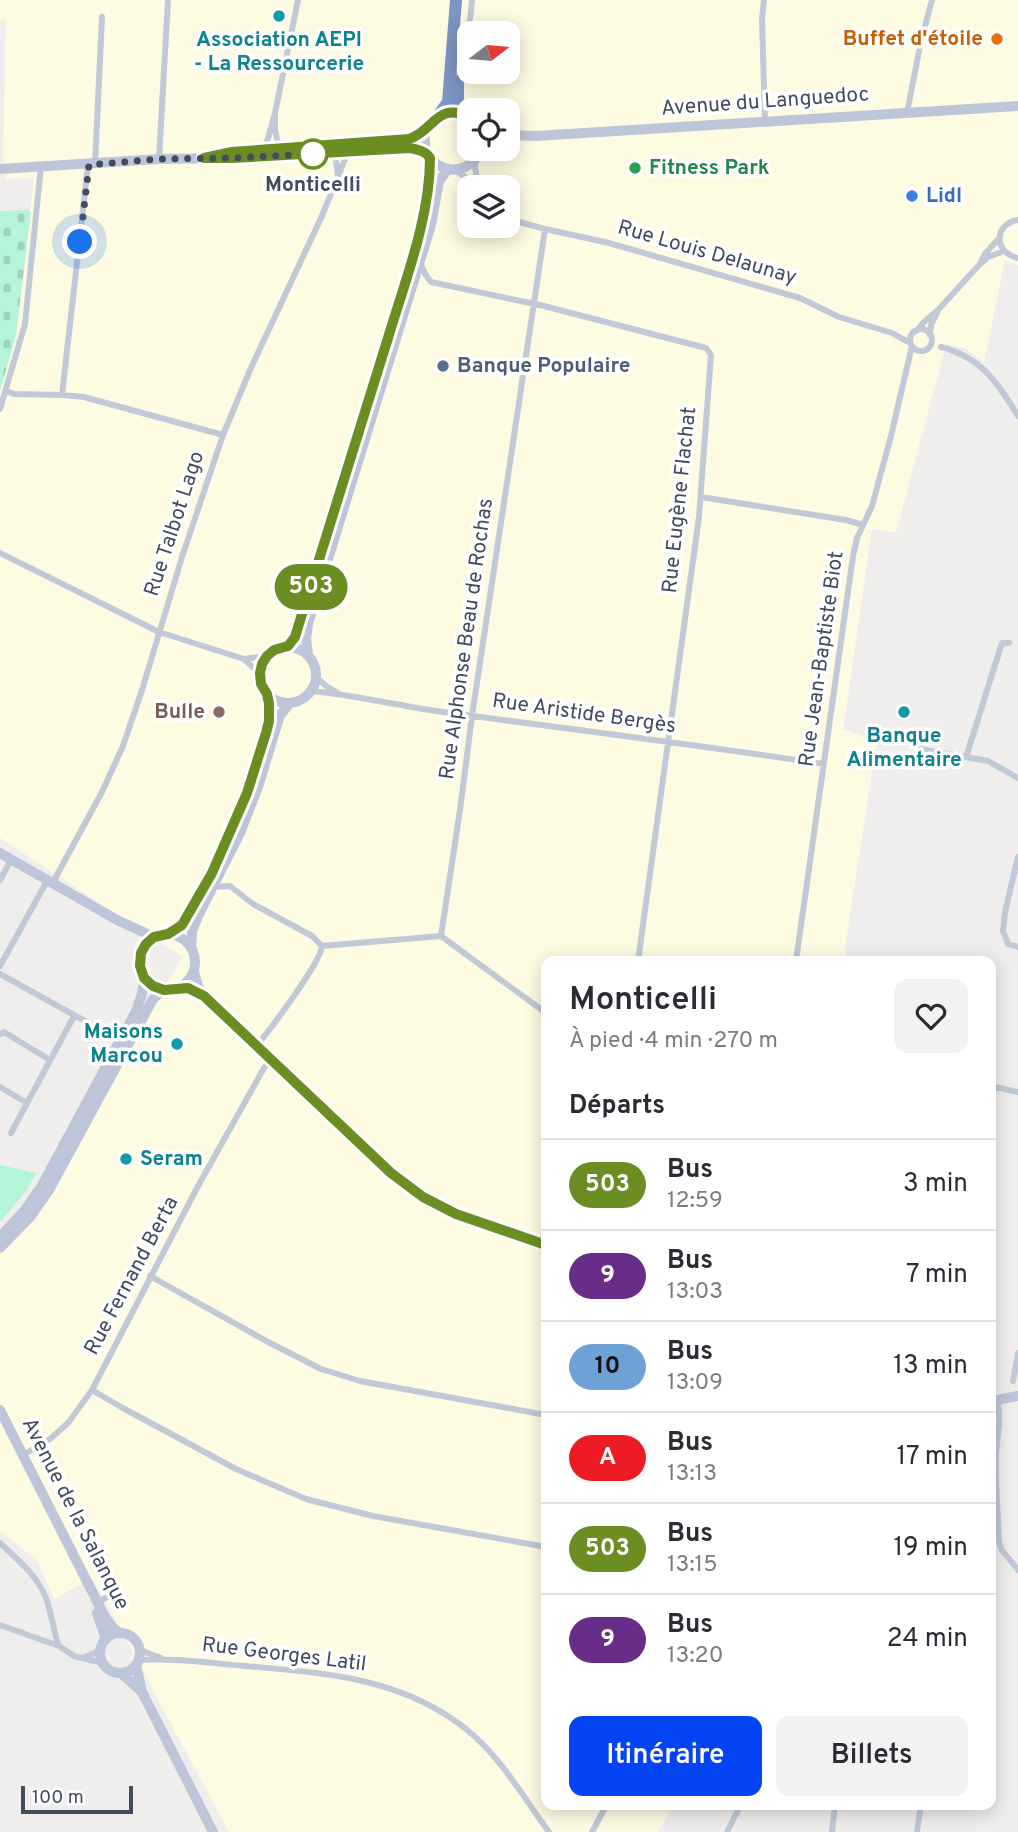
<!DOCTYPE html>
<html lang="fr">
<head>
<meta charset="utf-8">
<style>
  :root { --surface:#fff; --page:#f2f2f3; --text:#2b2b33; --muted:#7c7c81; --line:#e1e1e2; --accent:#0444f3 }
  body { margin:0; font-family:Overpass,sans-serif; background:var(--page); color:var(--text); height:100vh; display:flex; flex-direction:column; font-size:26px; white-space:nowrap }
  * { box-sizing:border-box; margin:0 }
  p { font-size:23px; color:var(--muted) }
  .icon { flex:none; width:38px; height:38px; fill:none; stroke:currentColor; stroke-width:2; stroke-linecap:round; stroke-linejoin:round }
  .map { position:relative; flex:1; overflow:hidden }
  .side { position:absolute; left:541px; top:956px; width:455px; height:854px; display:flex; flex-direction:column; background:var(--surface); border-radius:14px; box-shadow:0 4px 18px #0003 }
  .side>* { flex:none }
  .badge { padding:0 14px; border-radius:23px; font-size:24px; line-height:46px }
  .needle { width:46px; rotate:74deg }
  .fabs { position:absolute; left:457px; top:21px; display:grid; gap:14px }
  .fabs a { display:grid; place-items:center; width:63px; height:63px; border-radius:14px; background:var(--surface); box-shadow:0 4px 18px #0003; font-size:35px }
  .scale { position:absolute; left:21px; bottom:18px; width:112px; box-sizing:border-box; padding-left:7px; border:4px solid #434c5d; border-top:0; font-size:19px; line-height:24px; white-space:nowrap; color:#434c5d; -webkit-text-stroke:5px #fff; paint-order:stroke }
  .you { position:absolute; width:35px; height:35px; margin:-18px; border:5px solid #fff; border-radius:50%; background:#1a73e8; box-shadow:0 0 0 10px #1a73e833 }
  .map>.badge { position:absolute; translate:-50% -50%; box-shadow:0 0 0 4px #fff }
  h2 { padding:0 28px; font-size:26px; line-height:63px }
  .round { display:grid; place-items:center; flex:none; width:74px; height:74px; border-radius:14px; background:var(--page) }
  .head { display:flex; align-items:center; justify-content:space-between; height:119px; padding:0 28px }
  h1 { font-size:33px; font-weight:600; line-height:52px }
  .primary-button { display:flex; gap:14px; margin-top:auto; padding:14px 28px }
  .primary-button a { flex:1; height:80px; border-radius:14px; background:var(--accent); color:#fff; font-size:28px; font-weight:600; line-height:80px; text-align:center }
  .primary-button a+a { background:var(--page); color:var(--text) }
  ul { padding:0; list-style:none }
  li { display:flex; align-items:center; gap:21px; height:91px; padding:0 28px; border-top:2px solid var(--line) }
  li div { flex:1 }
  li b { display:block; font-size:26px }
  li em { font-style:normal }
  li .badge { min-width:77px; font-weight:700; text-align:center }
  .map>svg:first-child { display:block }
  .commercial { fill:#fefbe3; fill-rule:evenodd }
  .green { fill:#b5f4d8 }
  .cemetery { fill:url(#cemetery-stones) }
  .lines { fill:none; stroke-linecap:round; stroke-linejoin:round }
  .street { stroke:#c1c9d6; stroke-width:6 }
  .secondary { stroke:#bdc6d9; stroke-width:10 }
  .highway { stroke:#7e94c2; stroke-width:12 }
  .line-casing { stroke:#fff; stroke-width:16 }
  .line { stroke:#6b8e23; stroke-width:10 }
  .walk { stroke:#434c5d; stroke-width:7; stroke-dasharray:0 12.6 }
  .culture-dot { fill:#0f9aa8; stroke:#fff; stroke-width:2.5 }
  .food-dot { fill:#e8710a; stroke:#fff; stroke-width:2.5 }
  .stop-dot { fill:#fff; stroke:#6b8e23; stroke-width:3.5 }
  .leisure-dot { fill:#2e9e5b; stroke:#fff; stroke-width:2.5 }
  .shop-dot { fill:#3f7fe0; stroke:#fff; stroke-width:2.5 }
  .service-dot { fill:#5c6f8a; stroke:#fff; stroke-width:2.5 }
  .education-dot { fill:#8d6e63; stroke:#fff; stroke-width:2.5 }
  .labels { text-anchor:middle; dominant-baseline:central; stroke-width:7; stroke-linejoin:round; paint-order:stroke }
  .food-label { font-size:21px; font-weight:bold; fill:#c56008; stroke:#fff; text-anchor:end }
  .culture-label { font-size:21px; font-weight:bold; fill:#0d838f; stroke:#fff }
  .street-label { font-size:21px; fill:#434c5d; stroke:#fff }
  .leisure-label { font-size:21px; font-weight:bold; fill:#27864d; stroke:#fff; text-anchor:start }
  .stop-label { font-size:21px; font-weight:bold; fill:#434c5d; stroke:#fff }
  .shop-label { font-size:21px; font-weight:bold; fill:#366cbe; stroke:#fff; text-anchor:start }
  .service-label { font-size:21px; font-weight:bold; fill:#4e5e75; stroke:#fff; text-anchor:start }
  .education-label { font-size:21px; font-weight:bold; fill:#785e54; stroke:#fff; text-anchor:end }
</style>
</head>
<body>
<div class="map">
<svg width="1018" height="1832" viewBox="0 0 1018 1832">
  <defs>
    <pattern id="cemetery-stones" width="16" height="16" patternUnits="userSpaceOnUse" patternTransform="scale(1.75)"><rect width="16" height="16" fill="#b5f4d8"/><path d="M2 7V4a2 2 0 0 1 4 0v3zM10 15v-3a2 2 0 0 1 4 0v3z" fill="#9dd3bc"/></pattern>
  </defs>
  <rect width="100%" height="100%" fill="#f0eded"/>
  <!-- commercial -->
  <path class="commercial" d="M0 0H1018V265L1005 260 984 362 964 348 946 344 896 533 872 529 843 730 877 740 845 947 847 961H546V1804H673L665 1820 657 1832H229L118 1624 92 1578 54 1599 38 1561 0 1531V1251L183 957 0 838V391L16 335 34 178 6 179 3 159 6 19 0 20ZM469 33H508V72H469ZM469 110H508V149H469ZM469 187H508V226H469Z"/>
  <!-- green -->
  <path class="green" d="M0 1165 36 1173 27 1190 0 1222Z"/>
  <!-- cemetery -->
  <path class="cemetery" d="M28 210 31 212 16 335 0 391V211Z"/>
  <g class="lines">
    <!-- street -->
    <path class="street" d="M764 0 762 19 765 121
      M458 75 469 29 472 0
      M275 113 298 0
      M275 113V130L279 148 269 152 265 149Z
      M907 113 921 41 932 0
      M338 151 335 153 338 177 344 161 351 152
      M476 158 475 168 479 187
      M159 159 168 0
      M95 164 102 17
      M455 170 470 180 475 187
      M508 219 545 229 609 243 800 298 839 317 892 333 910 343
      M1018 220C993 224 994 253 1018 258
      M1000 237 985 254 980 264 988 257 1004 251
      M420 262 425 274 431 282 544 306 706 348 711 355 699 517 638 961
      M910 340a11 11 0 1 1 22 0a11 11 0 1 1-22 0Z
      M916 331 924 322 938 310 980 264
      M930 335 931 325 937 313
      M941 347C981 357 998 383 1018 416
      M6 391 14 394 62 395 84 397 223 435
      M62 395 88 165
      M0 409 25 324 41 166
      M701 497 846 520 863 525
      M0 553 159 632 244 659 259 673
      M244 659 267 656
      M316 677 326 686 338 693
      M311 691C355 695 399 706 443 712 570 729 698 745 824 764
      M920 749 988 761 1018 778
      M966 757 1002 643H1009
      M1018 857 1005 912 1003 931 1008 944 1018 947
      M0 880 11 860
      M52 884 102 792 123 746 142 690 182 557 223 435 250 370 321 218 338 177
      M214 887 230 886 253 904 312 936 322 946C321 962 270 1030 257 1045
      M441 936 546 1013
      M322 946 441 936 460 810 472 716 545 229
      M796 961 853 556 857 538 872 506 891 436 912 346
      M0 966 47 881
      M0 974 94 1026
      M0 1034 4 1032 50 1060
      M990 1086 1018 1092
      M0 1087 27 1103
      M11 1133 74 1016
      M150 1276 268 1342 321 1369 360 1381 546 1415
      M1013 1381 1018 1353
      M92 1390 121 1407 236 1469 306 1499 373 1516 546 1547
      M997 1400C1002 1420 997 1436 996 1455 995 1484 998 1513 999 1542L1002 1550 1018 1570
      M23 1455 50 1439 68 1423 92 1390 198 1186 264 1068 272 1059
      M0 1543C17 1559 37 1575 46 1598 52 1614 53 1631 59 1646
      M98 1602 119 1591
      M0 1625 59 1646 74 1656 103 1663
      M140 1650 161 1658
      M85 1657 101 1650
      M139 1660C174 1658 210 1663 245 1666 324 1673 401 1677 466 1729 501 1757 523 1797 549 1832
      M592 1832 607 1804
      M727 1832 741 1804
      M832 1832 835 1804
      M917 1832 921 1804"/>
    <!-- secondary -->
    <path class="secondary" d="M426 130C416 169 467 186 480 149
      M508 135 536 136 1018 106
      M253 150 409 139C434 131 436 102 468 116
      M0 169 159 159 232 158 402 148 420 151 428 155
      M288 646 295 637 298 627 423 219 429 185 430 158
      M260 675a28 28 0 1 1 56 0a28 28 0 1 1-56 0Z
      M308 655 306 639 308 624 431 225 439 181 448 169
      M0 853 117 920 154 937
      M168 934 178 928 186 918 212 873 231 832 247 793 266 733 269 714 267 694
      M139 962a28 28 0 1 1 56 0a28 28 0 1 1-56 0Z
      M191 948 192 931 199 914 240 833 258 787 280 715 290 703
      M194 971 198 986 204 996 391 1173 423 1197 456 1214 546 1245
      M0 1237 25 1210 41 1187 136 1011 142 994 144 978
      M0 1248 31 1216 49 1190 153 999 164 990
      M990 1400H997L1018 1396
      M0 1410 105 1617 113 1628 120 1633
      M97 1613 106 1639
      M100 1653a20 20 0 1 1 40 0a20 20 0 1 1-40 0Z
      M136 1665 142 1692 213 1832
      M121 1673 142 1692"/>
    <!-- highway -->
    <path class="highway" d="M458 81V100L465 115
      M437 117 448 102 456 0"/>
  </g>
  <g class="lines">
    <defs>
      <path id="line" d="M469 117C437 101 434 131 409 139L232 152 204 158H232L410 148C418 150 426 151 430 158 430 218 405 281 388 338 358 435 328 531 298 627L295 637 288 646 274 650 267 656 262 664 260 673 261 684 267 694 269 704V721L266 733 247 793 212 873 182 925 168 934 154 937 146 944 141 953 140 966 144 978 153 986 164 990 188 988 204 996 391 1173 423 1197 456 1214 546 1245"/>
    </defs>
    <!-- line casing -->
    <use href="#line" class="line-casing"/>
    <!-- line -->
    <use href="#line" class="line"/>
    <!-- walk -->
    <path class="walk" d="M80 242 89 165 159 159 232 158 313 154"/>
  </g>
  <!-- markers -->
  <g class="culture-dot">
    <circle cx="279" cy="16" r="7"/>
    <circle cx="904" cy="712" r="7"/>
    <circle cx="177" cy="1044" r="7"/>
    <circle cx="126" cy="1159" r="7"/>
  </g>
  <circle class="food-dot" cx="997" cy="39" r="7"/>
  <circle class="stop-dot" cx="313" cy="154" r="14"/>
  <circle class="leisure-dot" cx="635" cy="168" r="7"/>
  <circle class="shop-dot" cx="912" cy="196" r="7"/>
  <circle class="service-dot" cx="443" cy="366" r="7"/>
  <circle class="education-dot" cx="219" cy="712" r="7"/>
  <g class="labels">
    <!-- food labels -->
    <g class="food-label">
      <text x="983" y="39">Buffet d'étoile</text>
    </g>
    <!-- culture labels -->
    <g class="culture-label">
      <text x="279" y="40">Association AEPI<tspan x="279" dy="24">- La Ressourcerie</tspan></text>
      <text x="904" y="736">Banque<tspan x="904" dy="24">Alimentaire</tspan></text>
      <text x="163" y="1032" text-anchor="end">Maisons<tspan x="163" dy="24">Marcou</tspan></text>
      <text x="140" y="1159" text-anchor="start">Seram</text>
    </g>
    <!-- street labels -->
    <g class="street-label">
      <text transform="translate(765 102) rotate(-4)">Avenue du Languedoc</text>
      <text transform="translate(707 253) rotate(16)">Rue Louis Delaunay</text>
      <text transform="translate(680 500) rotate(-84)">Rue Eugène Flachat</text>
      <text transform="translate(175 524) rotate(-72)">Rue Talbot Lago</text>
      <text transform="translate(467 639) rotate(-82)">Rue Alphonse Beau de Rochas</text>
      <text transform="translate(822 659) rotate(-82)">Rue Jean-Baptiste Biot</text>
      <text transform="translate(584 714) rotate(8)">Rue Aristide Bergès</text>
      <text transform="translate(132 1276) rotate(-62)">Rue Fernand Berta</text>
      <text transform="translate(75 1514) rotate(63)">Avenue de la Salanque</text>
      <text transform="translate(284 1655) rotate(7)">Rue Georges Latil</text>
    </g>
    <!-- leisure labels -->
    <g class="leisure-label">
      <text x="649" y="168">Fitness Park</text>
    </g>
    <!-- stop labels -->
    <g class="stop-label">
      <text x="313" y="185">Monticelli</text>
    </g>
    <!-- shop labels -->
    <g class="shop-label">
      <text x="926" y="196">Lidl</text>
    </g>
    <!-- service labels -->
    <g class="service-label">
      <text x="457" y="366">Banque Populaire</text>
    </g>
    <!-- education labels -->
    <g class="education-label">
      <text x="205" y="712">Bulle</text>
    </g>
  </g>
</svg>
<div class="fabs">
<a><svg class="needle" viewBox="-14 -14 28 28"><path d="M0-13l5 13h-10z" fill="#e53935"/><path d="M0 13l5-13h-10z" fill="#7c7c81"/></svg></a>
<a><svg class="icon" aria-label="locate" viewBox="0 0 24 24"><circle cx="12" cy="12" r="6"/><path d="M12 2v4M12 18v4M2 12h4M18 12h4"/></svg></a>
<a><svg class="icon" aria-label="layers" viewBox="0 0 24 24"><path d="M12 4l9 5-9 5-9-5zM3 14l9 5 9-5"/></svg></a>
</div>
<div class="scale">100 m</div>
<div class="you" style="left:80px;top:242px"></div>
<b class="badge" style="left:311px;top:587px;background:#6b8e23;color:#fff">503</b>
<section class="side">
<div class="head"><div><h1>Monticelli</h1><p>À pied · 4 min · 270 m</p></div><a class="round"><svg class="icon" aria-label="heart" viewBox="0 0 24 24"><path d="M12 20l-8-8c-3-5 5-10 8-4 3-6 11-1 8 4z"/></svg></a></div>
<h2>Départs</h2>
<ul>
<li><span class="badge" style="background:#6b8e23;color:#fff">503</span><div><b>Bus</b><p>12:59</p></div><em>3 min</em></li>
<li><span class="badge" style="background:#672d87;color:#fff">9</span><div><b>Bus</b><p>13:03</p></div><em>7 min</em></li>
<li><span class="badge" style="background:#6ea2d7;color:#111">10</span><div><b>Bus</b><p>13:09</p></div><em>13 min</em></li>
<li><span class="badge" style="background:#ed1c24;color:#fff">A</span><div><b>Bus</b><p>13:13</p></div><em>17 min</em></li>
<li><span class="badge" style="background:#6b8e23;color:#fff">503</span><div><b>Bus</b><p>13:15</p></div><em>19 min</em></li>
<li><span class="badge" style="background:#672d87;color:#fff">9</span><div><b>Bus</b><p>13:20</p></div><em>24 min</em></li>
</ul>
<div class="primary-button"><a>Itinéraire</a><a>Billets</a></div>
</section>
</div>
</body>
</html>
